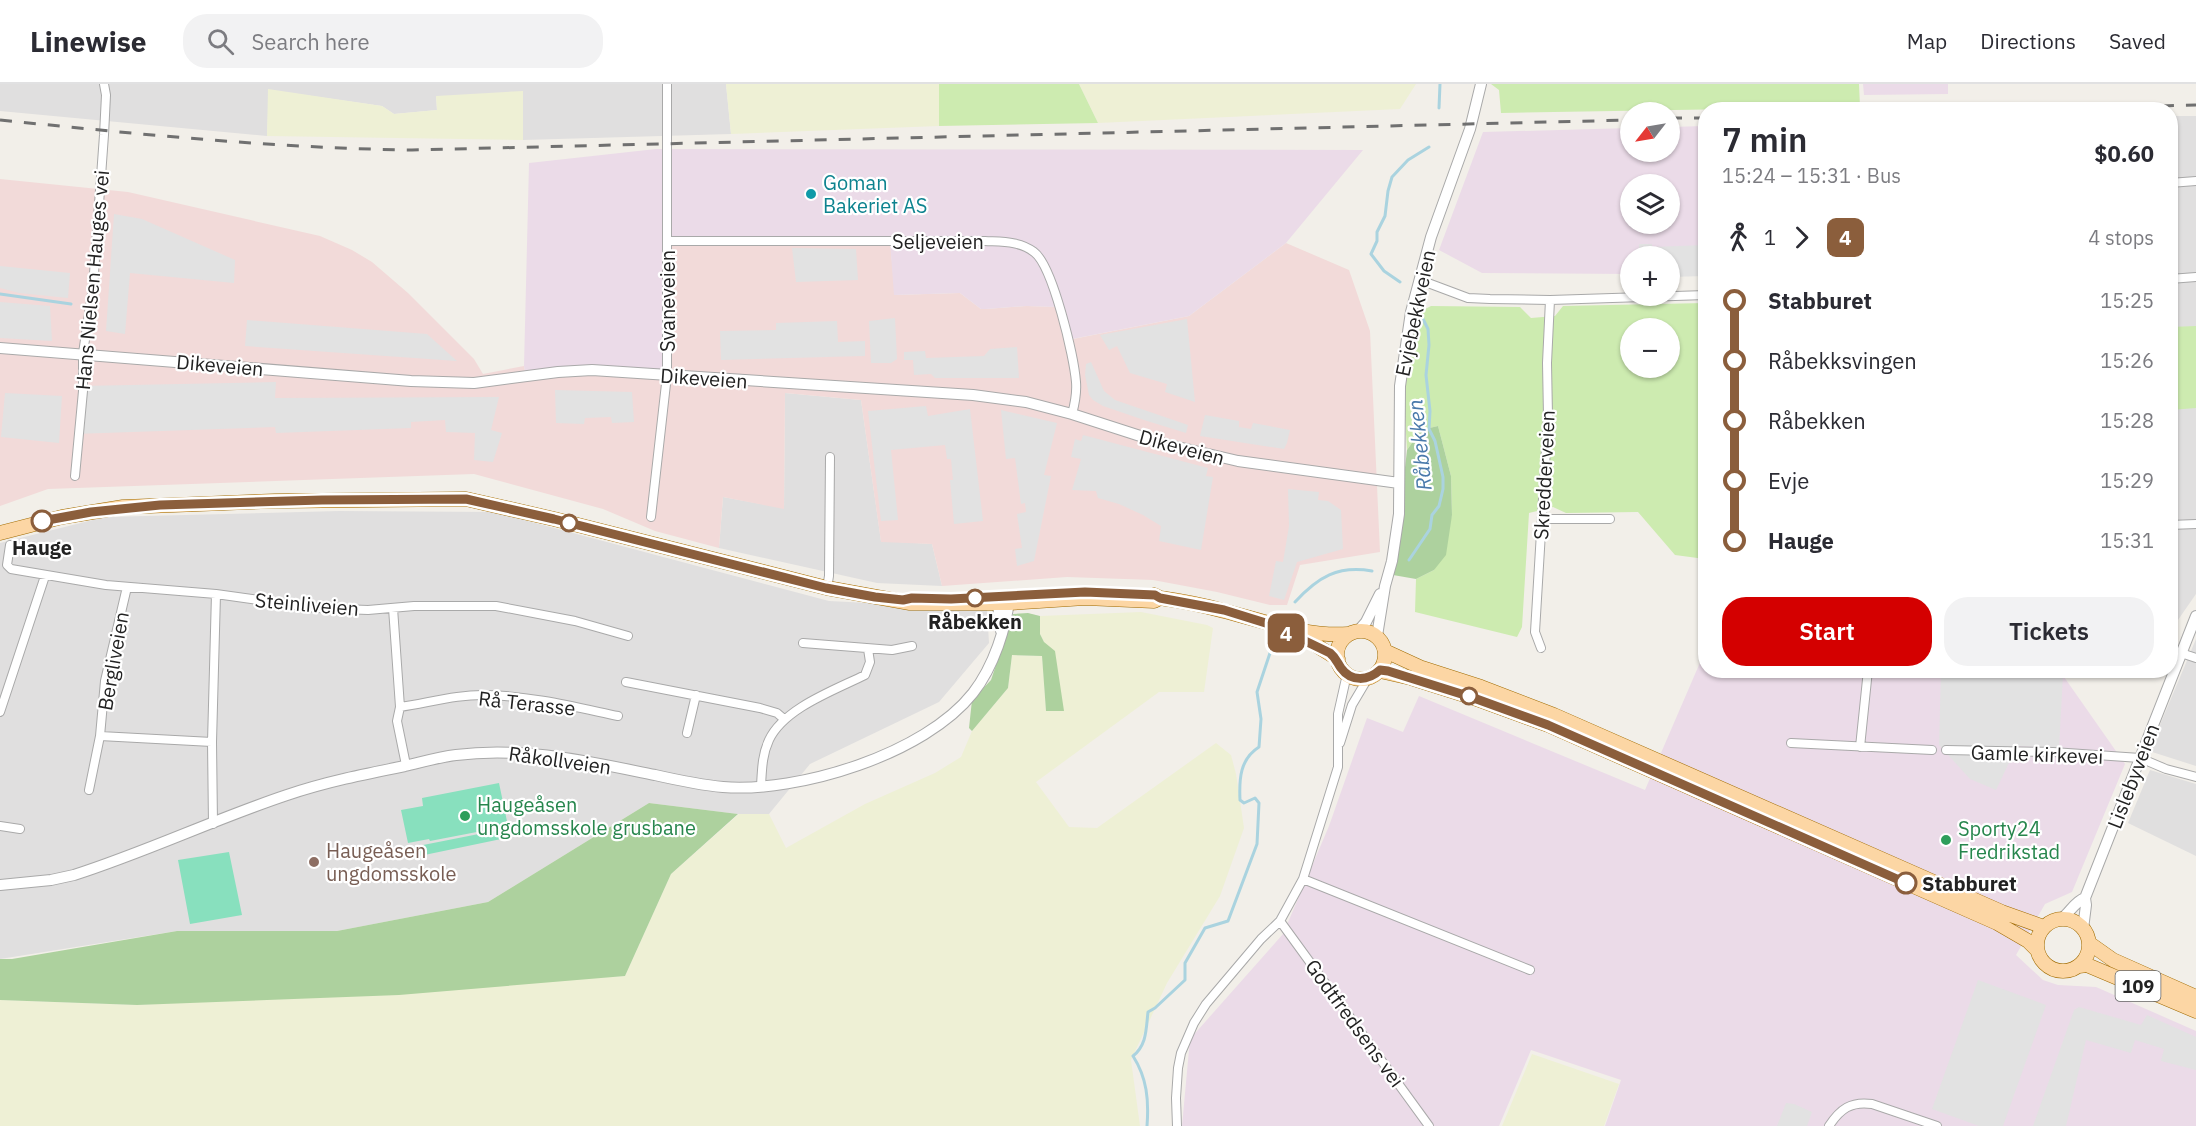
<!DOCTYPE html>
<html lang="en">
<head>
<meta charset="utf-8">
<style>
  :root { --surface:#fff; --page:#f2f2f3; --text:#2b2b33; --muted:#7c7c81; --line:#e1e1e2; --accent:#d40000 }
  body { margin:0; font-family:"IBM Plex Sans",sans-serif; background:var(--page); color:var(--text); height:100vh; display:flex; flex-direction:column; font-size:22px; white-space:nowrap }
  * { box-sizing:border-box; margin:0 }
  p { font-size:20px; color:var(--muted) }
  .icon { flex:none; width:33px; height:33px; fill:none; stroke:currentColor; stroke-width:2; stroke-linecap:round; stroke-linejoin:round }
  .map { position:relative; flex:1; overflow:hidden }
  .details { position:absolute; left:1698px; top:18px; width:480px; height:576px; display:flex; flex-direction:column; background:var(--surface); border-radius:24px; box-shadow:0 2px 4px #0004 }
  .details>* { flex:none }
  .badge { padding:0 12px; border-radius:9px; font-size:21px; line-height:39px }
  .needle { width:39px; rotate:239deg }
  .tools { position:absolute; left:1620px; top:18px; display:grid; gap:12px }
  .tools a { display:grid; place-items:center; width:60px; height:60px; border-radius:50%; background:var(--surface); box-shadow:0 2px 4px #0004; font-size:30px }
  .map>.badge { position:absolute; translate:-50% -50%; box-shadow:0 0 0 3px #fff }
  .legs { display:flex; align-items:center; gap:9px; height:66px; padding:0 24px; font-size:20px }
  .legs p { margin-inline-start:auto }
  .summary { display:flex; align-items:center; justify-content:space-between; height:102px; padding:0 24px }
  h1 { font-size:33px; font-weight:600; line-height:45px }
  .action { display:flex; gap:12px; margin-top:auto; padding:12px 24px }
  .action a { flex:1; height:69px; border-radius:24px; background:var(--accent); color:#fff; font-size:24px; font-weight:600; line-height:69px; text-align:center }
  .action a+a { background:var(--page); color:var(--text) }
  ul { padding:0 24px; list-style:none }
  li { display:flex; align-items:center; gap:21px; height:60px; font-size:22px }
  li i { display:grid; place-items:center; width:9px; height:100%; margin:0 8px; background:currentColor }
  li i::after { content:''; width:15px; height:15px; margin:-8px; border:4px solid; border-radius:50%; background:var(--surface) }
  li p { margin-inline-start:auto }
  li:first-child i { background:linear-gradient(#0000 50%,currentColor 0) }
  li:last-child i { background:linear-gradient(currentColor 50%,#0000 0) }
  header { display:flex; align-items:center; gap:36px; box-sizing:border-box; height:84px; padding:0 30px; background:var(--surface); border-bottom:2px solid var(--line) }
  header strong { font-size:28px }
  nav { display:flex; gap:33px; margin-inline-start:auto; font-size:21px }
  .search { width:420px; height:54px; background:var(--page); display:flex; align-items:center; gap:15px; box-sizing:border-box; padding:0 21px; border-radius:24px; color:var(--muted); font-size:22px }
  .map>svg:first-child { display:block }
  .residential { fill:#e0dfdf }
  .commercial { fill:#f2dad9 }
  .industrial { fill:#ebdbe8; fill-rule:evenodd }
  .farmland { fill:#eef0d5 }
  .grass { fill:#cdebb0; fill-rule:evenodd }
  .forest { fill:#add19e }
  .pitch { fill:#88e0be }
  .parking { fill:#e2e2e2 }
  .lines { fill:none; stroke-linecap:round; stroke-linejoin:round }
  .stream { stroke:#aad3df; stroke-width:3 }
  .minor-casing { stroke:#a9a9a9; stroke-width:10 }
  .tertiary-casing { stroke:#a9a9a9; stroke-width:12 }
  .primary-casing { stroke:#a06b00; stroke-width:15 }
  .minor { stroke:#fff; stroke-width:8 }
  .tertiary { stroke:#fff; stroke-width:10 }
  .primary { stroke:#fcd6a4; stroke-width:14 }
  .rail { stroke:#707070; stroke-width:3; stroke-dasharray:12 12; stroke-linecap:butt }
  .line-1-casing { stroke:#fff; stroke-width:14 }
  .line-1 { stroke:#8b5e3c; stroke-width:9 }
  .culture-dot { fill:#0f9aa8; stroke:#fff; stroke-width:2 }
  .stop-1-dot { fill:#fff; stroke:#8b5e3c; stroke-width:3 }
  .leisure-dot { fill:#2e9e5b; stroke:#fff; stroke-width:2 }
  .education-dot { fill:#8d6e63; stroke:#fff; stroke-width:2 }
  .labels { text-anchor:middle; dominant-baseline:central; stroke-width:4.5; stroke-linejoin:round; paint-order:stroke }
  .shield { fill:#fff; stroke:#646464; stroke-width:1.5 }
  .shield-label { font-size:18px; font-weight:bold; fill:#222 }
  .culture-label { font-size:20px; fill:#0d838f; stroke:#fff; text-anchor:start }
  .street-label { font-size:20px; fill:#222; stroke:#fff }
  .stop-label { font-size:20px; font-weight:bold; fill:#222; stroke:#fff }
  .leisure-label { font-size:20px; fill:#27864d; stroke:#fff; text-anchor:start }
  .education-label { font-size:20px; fill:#785e54; stroke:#fff; text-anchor:start }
  .water-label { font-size:21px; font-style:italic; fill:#4a7aab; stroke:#fff }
</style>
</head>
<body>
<header>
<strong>Linewise</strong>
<div class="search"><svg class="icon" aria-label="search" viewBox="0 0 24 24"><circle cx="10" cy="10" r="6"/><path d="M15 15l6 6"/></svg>Search here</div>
<nav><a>Map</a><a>Directions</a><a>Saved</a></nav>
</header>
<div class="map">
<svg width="2196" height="1042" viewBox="0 0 2196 1042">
  <rect width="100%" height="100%" fill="#f2efe9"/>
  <!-- residential -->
  <path class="residential" d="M0 0H726L731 50 523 56V8L436 13 437 26 394 30 382 22 269 6 267 52 0 27Z
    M2171 32H2196V510L2171 546Z
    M785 309 861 316 881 457 932 460 942 502 877 499 719 464 723 413 784 424Z
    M339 427 494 428 829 517 987 525 989 559 939 618 810 680 769 730H738L649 719 488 818 337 847H177L0 875V459L105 433Z
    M2196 555V682L2149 667Z
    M2150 686 2196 700V772L2128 739Z"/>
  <!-- commercial -->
  <path class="commercial" d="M0 95 128 108 320 152 352 166 372 178 408 209 474 275 483 290 524 282 526 292 668 157H890L895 211 960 209 981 225H986L1026 222 1059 223 1068 256 1189 232 1286 159 1349 186 1370 247 1380 468 1300 481 1287 521H1270L1217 508 1153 496 1067 493 942 502 932 460 881 458 861 316 785 309 784 425 723 413 719 464 655 447 603 425 474 390 48 405 0 422Z"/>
  <!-- industrial -->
  <path class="industrial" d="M1863 0H1948V10L1864 11Z
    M1705 42V189L1670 172H1630V190L1482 189 1439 166 1483 48 1630 44V68H1670V43ZM1630 100H1670V140H1630Z
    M656 65 1363 66 1286 159 1189 232 1067 256 1058 223 1026 222 986 225H981L960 209 894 211 890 157H668L667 291 592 286 526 292 524 282 529 79Z
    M1705 567 1706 586H2031L2062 590 2125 680 2072 808 2045 820 2016 871 2043 896 2058 901 2096 903 2196 947V1042H1605L1621 996 1531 966 1499 1042H1182L1190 955 1283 850 1329 742 1367 634 1403 648 1419 612 1645 706Z"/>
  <!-- farmland -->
  <path class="farmland" d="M726 0H939V42L731 50Z
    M1079 0H1416L1400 25 1098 39Z
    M268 5 382 22 394 30 437 26 436 12 523 7V56L267 52Z
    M1141 528 1207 541 1213 544 1204 608H1159L1036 698 1069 743 1097 744 1216 659 1231 671 1236 690 1244 744 1220 812 1167 899 1131 976 1140 1042H0V916L137 921 625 892 671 790 739 730H769L786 764 865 720 935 689 961 673 972 647 1008 604 1012 571 1042 572 1046 626 1044 558 1040 550V532Z
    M1532 970 1619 1000 1604 1042H1502Z"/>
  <!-- grass -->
  <path class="grass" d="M939 0H1079L1098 39 939 42Z
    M1491 0H1859L1860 23 1501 29 1499 6Z
    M1705 219V475L1675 471 1638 428 1566 429 1553 423 1529 429 1522 543 1517 553 1415 528 1416 495 1434 486 1452 431 1451 392 1438 342 1421 346 1407 366 1403 298 1413 239 1423 226 1431 222 1520 223 1531 234 1555 232 1563 222ZM1630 244H1670V284H1630Z
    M2196 242V324L2171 326V243Z"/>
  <!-- forest -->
  <path class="forest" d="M1438 342 1451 392 1452 431 1446 471 1434 486 1416 495 1393 491 1407 366 1421 346Z
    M1028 529 1040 532V550L1044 558 1055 567 1064 627H1046L1042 572 1012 571 1008 604 972 647 969 644 972 616 991 596 1013 530Z
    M649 719 738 730 671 790 625 892 399 911 137 921 0 916V875H12L177 847H337L488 818Z"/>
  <!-- pitch -->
  <path class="pitch" d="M499 699 508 742 430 757 429 755 408 759 401 726 423 722 422 714Z
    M504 745 506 754 410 774 408 764Z
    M229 768 242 831 190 840 178 776Z"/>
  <!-- parking -->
  <path class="parking" d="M114 130 142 135 235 176 234 199 130 189 125 250 106 247Z
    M1639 160H1652V163L1705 161V192L1670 193V172H1639Z
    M792 164 856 165 858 196 796 198Z
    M0 182 70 189 68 214 19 209 0 204Z
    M0 218 50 222 52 257 0 254Z
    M895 234 897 275 891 279H871L869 237Z
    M1187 235 1195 318 1165 308 1167 300 1130 289 1117 262 1109 266 1100 251Z
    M247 236 427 250 457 277 245 262Z
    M837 237 838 258 865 257V272L721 276 720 247 776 246V239Z
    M1017 263 1019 294H935L931 290 914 291 913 276H904V268L925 267 926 274 984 272 990 265Z
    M1091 278 1104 307 1115 316 1188 341 1186 349 1144 336 1103 322 1093 316 1089 311 1085 291 1086 280Z
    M276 298 275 314 499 313 491 346 502 349 493 378 474 376 475 349 446 348 445 336 411 338V344L276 349 275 343 74 350 80 302Z
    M555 306 632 308 634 338 612 339 611 333 585 334 584 340 556 339Z
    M5 309 62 312 59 359 1 353Z
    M926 322 928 332 970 325 983 437 954 440 950 396H953L951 375H947L945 361 891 366 898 436 881 437 868 327Z
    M1001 326 1057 339 1044 391 1051 392 1034 477 1017 482 1015 465 1022 464 1017 430 1026 428 1025 419 1021 420 1015 374 1006 375Z
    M1205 331 1239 337V343L1251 345 1253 339 1290 346 1287 359 1284 365 1200 352Z
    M1083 351 1208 384 1206 392 1213 393 1201 466 1159 457 1161 442 1143 431 1119 420 1098 414 1096 407 1072 406 1081 375 1071 373 1075 355 1081 357Z
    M1288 405 1319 408 1318 416 1328 417 1341 426 1343 465 1297 478 1284 516 1269 512 1276 477 1283 478 1289 442Z
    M1941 587 2063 591 2059 664 2017 662 1996 706 1970 695 1939 661Z
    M1978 896 2046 921 2003 1042H1979L1932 1025Z
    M2079 923 2141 941 2147 931 2196 953V986L2161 977 2164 965 2135 956 2131 969 2086 956 2066 1042H2033L2074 926Z
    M1786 1019 1794 1020 1812 1028 1807 1042H1777Z"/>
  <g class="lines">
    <!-- stream -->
    <path class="stream" d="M1439 24 1440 0
      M1400 198 1384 187 1371 170 1377 157V148L1385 132 1388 107 1392 93 1408 76 1429 63
      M0 210 71 220
      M1409 476 1430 445 1432 431 1439 422 1443 405V393L1435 357 1429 345 1430 327 1426 291 1429 261 1428 245 1423 235
      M1295 518C1318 493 1338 481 1372 487
      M1147 1042C1149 1016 1147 994 1133 972 1147 961 1146 945 1148 928L1155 924 1185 896V879L1205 844 1228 837 1257 760 1259 719 1255 714 1244 719 1240 716C1239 695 1240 675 1259 663L1261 635 1257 608 1271 566"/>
    <defs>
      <path id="minor" d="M2170 99 2196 97
        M668 157H985C1002 158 1020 157 1034 168 1053 182 1074 273 1076 298 1077 310 1075 319 1072 330
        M2170 195 2196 193
        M1420 196 1468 214 1490 215 1550 216 1706 211
        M75 392 83 307V269L93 203 104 51 106 11 104 0
        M651 433 667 291V0
        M1543 435H1610
        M2170 441 2196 440
        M10 461 7 481 11 485 106 501 216 510 316 524 368 526 414 522H496L575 537 628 552
        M827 504 829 492 830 373
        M393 524 400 623 397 637 406 681
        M803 559 892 566 912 562
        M1541 564 1535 548 1548 332 1547 279 1550 216
        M2181 569 2196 574
        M626 598 760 624 777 629 784 635
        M400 623C428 619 458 610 487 611 531 612 575 623 618 632
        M0 628 45 492
        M687 649 696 611
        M100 652 212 658
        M1340 659 1352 621 1368 594
        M1791 659 1932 666
        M1860 663 1868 586
        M1946 666 2053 668 2140 674 2166 685 2196 693
        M761 702C762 686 762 671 769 656 784 624 835 606 865 591L870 578 868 565
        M89 706 100 652 105 597 127 503
        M213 740 212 658 216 510
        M0 742 20 745
        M1303 795 1530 886
        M1280 837 1429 1042
        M1177 1042 1176 1014 1178 984 1181 969 1194 939 1206 920 1261 855 1280 837 1303 795 1338 683V630L1347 590
        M1829 1042C1840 1025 1851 1017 1872 1020L1937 1042"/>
      <path id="tertiary" d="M0 264 411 297 474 299 558 288 592 286 973 311 1026 318 1072 330 1165 360 1238 377 1399 399
        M997 512 1001 547
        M1359 546 1366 538 1380 510
        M1377 552 1385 502 1392 477 1399 430 1400 302 1411 228 1431 153 1470 45 1481 0
        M0 801 51 796 74 791C146 768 215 735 287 711 325 698 365 690 405 682 422 678 439 673 456 671 524 662 590 678 655 691 677 696 700 701 723 703 799 709 925 670 973 609 994 582 1006 544 1010 511
        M2061 835C2070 829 2074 818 2085 814
        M2083 845 2086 821 2085 814 2196 532"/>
      <path id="primary" d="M0 449 62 433 123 423 275 417 466 415 554 435 827 504 910 519H1009L1085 514 1154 517 1160 514
        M1154 511 1160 514C1182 517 1203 521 1224 527 1264 537 1306 553 1348 550
        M1337 571a24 24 0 1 1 48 0a24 24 0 1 1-48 0Z
        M1292 551 1309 557 1338 575
        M1385 567 1422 584 1481 603 1554 631 2002 828 2044 843
        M1380 587 1411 594 1471 613 1548 641 1997 839 2028 857 2037 866
        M2037 861a26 26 0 1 1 52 0a26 26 0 1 1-52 0Z
        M2089 859 2113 876 2196 913
        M2079 882 2087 881 2196 927"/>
    </defs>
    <!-- minor casing -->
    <use href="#minor" class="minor-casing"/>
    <!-- tertiary casing -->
    <use href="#tertiary" class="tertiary-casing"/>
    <!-- primary casing -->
    <use href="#primary" class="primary-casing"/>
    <!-- minor -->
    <use href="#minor" class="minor"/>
    <!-- tertiary -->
    <use href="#tertiary" class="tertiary"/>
    <!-- primary -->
    <use href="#primary" class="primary"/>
    <!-- rail -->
    <path class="rail" d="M2018 26 2196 21
      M1670 34H1706
      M0 36C137 50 274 64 412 66L1630 36"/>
  </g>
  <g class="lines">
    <defs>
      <path id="line-1" d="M42 437 91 428 160 421 322 416 466 415 554 435 826 504 875 513 903 516 912 514 951 515 1085 508 1155 511 1160 514 1224 526 1272 541 1330 569C1336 574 1337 578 1341 584 1351 598 1368 597 1380 586L1388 587 1471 613 1548 641 1906 799"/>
    </defs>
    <!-- line-1 casing -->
    <use href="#line-1" class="line-1-casing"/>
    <!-- line-1 -->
    <use href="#line-1" class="line-1"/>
  </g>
  <!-- markers -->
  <circle class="culture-dot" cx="811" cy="110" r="6"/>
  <g class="stop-1-dot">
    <circle cx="42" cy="437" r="10"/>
    <circle cx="569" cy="439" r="8"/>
    <circle cx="975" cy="514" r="8"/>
    <circle cx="1469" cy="612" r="8"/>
    <circle cx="1906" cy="799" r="10"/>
  </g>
  <g class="leisure-dot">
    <circle cx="465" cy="732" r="6"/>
    <circle cx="1946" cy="756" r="6"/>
  </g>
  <circle class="education-dot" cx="314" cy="778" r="6"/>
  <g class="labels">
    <!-- shield labels -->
    <rect class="shield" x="2115.5" y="887" width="45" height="30" rx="4.5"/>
    <g class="shield-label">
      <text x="2138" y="902">109</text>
    </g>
    <!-- culture labels -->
    <g class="culture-label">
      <text x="823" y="98">Goman<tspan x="823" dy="23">Bakeriet AS</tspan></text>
    </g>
    <!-- street labels -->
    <g class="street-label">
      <text x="938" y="157">Seljeveien</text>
      <text transform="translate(92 196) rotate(-85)">Hans Nielsen Hauges vei</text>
      <text transform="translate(667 217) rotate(-90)">Svaneveien</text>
      <text transform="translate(1415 229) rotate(-78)">Evjebekkveien</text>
      <text transform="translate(220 281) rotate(5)">Dikeveien</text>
      <text transform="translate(704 294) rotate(4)">Dikeveien</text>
      <text transform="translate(1182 363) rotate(15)">Dikeveien</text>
      <text transform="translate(1544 391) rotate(-87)">Skredderveien</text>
      <text transform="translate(307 520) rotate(5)">Steinliveien</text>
      <text transform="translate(113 577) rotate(-80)">Bergliveien</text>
      <text transform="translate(527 619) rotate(6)">Rå Terasse</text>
      <text transform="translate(2037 670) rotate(2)">Gamle kirkevei</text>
      <text transform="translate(560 676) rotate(8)">Råkollveien</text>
      <text transform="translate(2133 692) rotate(-69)">Lislebyveien</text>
      <text transform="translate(1355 939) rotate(54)">Godtfredsens vei</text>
    </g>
    <!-- stop labels -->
    <g class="stop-label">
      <text x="42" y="463">Hauge</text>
      <text x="975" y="537">Råbekken</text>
      <text x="1922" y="799" text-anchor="start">Stabburet</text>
    </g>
    <!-- leisure labels -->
    <g class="leisure-label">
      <text x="477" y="720">Haugeåsen<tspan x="477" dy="23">ungdomsskole grusbane</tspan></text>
      <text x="1958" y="744">Sporty24<tspan x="1958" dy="23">Fredrikstad</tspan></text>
    </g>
    <!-- education labels -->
    <g class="education-label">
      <text x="326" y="766">Haugeåsen<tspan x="326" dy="23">ungdomsskole</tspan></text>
    </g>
    <!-- water labels -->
    <g class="water-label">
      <text transform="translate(1419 361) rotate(-96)">Råbekken</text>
    </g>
  </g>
</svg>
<div class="tools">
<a><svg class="needle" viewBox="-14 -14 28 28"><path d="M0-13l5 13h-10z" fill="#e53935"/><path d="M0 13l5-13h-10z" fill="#7c7c81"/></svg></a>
<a><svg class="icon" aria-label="layers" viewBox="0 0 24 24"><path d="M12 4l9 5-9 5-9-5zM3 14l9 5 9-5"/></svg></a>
<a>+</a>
<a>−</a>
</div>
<b class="badge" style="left:1286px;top:549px;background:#8b5e3c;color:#fff">4</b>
<section class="details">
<div class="summary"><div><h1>7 min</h1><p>15:24 – 15:31 · Bus</p></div><b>$0.60</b></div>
<div class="legs"><svg class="icon" aria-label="walk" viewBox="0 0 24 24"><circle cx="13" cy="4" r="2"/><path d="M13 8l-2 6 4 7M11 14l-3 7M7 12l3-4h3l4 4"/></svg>1<svg class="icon" aria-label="forward" viewBox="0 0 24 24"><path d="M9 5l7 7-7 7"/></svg><b class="badge" style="background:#8b5e3c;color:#fff">4</b><p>4 stops</p></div>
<ul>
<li><i style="color:#8b5e3c"></i><b>Stabburet</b><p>15:25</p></li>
<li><i style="color:#8b5e3c"></i><span>Råbekksvingen</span><p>15:26</p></li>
<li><i style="color:#8b5e3c"></i><span>Råbekken</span><p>15:28</p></li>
<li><i style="color:#8b5e3c"></i><span>Evje</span><p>15:29</p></li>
<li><i style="color:#8b5e3c"></i><b>Hauge</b><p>15:31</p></li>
</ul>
<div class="action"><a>Start</a><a>Tickets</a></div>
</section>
</div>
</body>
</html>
